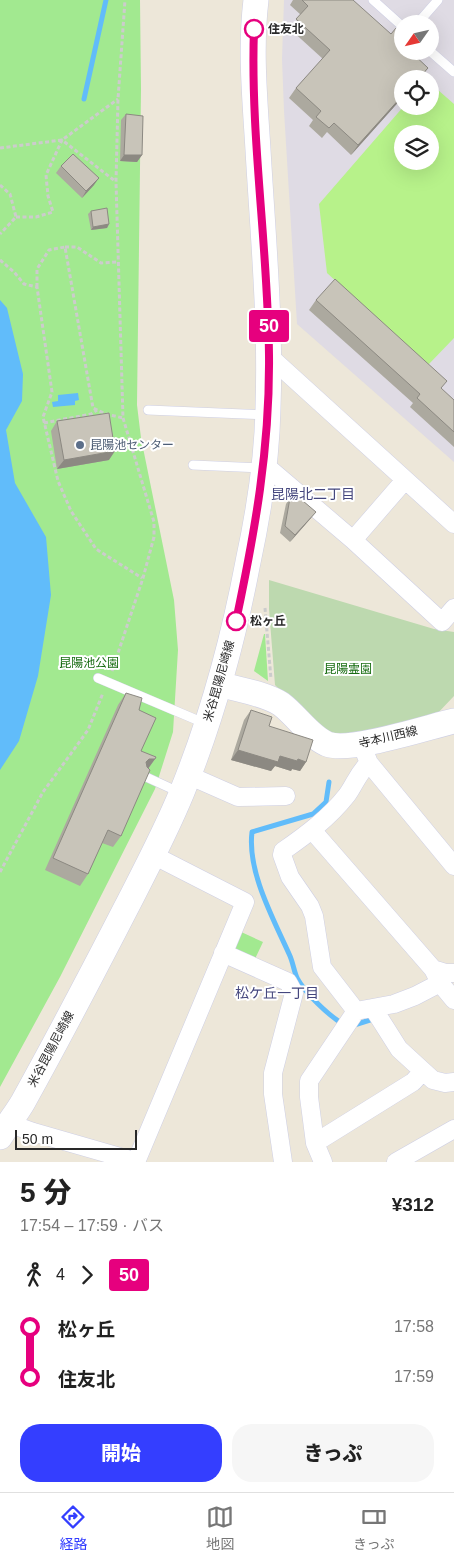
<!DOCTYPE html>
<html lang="ja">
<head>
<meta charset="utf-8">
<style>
  :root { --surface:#fff; --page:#f6f6f6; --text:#222; --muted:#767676; --line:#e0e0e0; --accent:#343eff }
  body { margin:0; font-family:Helvetica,"Noto Sans JP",sans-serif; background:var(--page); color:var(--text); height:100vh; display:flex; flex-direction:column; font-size:19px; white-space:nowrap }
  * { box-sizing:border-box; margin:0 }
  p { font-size:16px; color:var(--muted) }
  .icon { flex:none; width:28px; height:28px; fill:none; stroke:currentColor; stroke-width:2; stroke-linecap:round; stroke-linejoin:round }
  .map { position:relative; height:1162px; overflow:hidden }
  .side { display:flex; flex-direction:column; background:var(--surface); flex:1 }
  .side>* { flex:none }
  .badge { padding:0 10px; border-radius:4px; font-size:18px; line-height:32px }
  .needle { width:32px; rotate:236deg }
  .controls { position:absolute; left:394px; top:15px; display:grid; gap:10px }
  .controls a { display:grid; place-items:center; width:45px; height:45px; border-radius:50%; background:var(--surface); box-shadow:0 5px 20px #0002; font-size:25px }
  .scale { position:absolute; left:15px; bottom:12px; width:122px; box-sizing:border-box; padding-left:5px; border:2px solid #292929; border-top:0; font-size:14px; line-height:18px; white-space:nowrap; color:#292929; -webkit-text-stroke:4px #fff; paint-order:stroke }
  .map>.badge { position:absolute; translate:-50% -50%; box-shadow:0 0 0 2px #fff }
  .legs { display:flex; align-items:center; gap:8px; height:55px; padding:0 20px; font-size:16px }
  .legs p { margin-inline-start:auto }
  .head { display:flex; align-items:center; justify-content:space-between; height:85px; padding:0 20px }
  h1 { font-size:28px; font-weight:800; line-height:38px }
  .cta { display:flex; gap:10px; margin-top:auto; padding:10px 20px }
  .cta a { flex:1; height:58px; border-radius:20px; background:var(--accent); color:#fff; font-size:20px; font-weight:800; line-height:58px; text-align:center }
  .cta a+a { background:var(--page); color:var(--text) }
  ul { padding:0 20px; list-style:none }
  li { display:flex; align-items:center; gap:18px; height:50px; font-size:19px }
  li i { display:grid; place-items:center; width:8px; height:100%; margin:0 6px; background:currentColor }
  li i::after { content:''; width:12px; height:12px; margin:-6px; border:4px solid; border-radius:50%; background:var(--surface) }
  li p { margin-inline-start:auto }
  li:first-child i { background:linear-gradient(#0000 50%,currentColor 0) }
  li:last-child i { background:linear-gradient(currentColor 50%,#0000 0) }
  .dock { display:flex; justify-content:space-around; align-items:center; height:70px; border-top:1px solid var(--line); background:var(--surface); font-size:14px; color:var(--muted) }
  .dock a { display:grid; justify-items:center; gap:2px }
  .dock .active { color:var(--accent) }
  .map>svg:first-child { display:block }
  .industrial { fill:#dfdbe4; fill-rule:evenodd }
  .green { fill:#a2e990 }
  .cemetery { fill:#bdd9af }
  .pitch { fill:#b7f28a; fill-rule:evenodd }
  .water { fill:#61bcfa }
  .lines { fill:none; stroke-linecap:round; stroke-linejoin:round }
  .stream { stroke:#61bcfa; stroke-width:5 }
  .service-casing { stroke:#cecfe4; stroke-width:10 }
  .minor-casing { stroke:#cecfe4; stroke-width:19 }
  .secondary-casing { stroke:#cecfe4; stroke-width:26 }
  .path { stroke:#ccc; stroke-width:3; stroke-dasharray:4 2.5; stroke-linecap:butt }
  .service { stroke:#fff; stroke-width:9 }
  .minor { stroke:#fff; stroke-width:18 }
  .secondary { stroke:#fff; stroke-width:25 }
  .wall { fill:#aca99f }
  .shaded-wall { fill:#8c8982 }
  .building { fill:#c8c4b9; stroke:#8c8982 }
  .line-1-casing { stroke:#fff; stroke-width:11 }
  .line-1 { stroke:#e6007e; stroke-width:8 }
  .stop-1-dot { fill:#fff; stroke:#e6007e; stroke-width:2.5 }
  .service-dot { fill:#5c6f8a; stroke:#fff; stroke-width:2 }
  .labels { text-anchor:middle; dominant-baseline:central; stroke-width:4; stroke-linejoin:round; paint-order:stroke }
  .stop-label { font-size:12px; font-weight:bold; fill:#292929; stroke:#fff; text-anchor:start }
  .service-label { font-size:12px; fill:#4e5e75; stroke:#fff; text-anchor:start }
  .park-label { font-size:12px; fill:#196d13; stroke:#fff }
  .street-label { font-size:12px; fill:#292929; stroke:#fff }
  .neighbourhood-label { font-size:14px; fill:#45477e; stroke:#fff }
</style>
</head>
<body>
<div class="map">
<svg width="454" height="1162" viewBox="0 0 454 1162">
  <rect width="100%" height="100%" fill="#ede7d9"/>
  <!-- industrial -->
  <path class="industrial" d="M284 0H454V462L297 324 284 111 282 59ZM402 24H430V51H402ZM402 79H430V106H402ZM402 134H430V161H402Z"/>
  <!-- green -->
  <path class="green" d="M0 0H140L141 89 137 405 141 438 174 600 178 650 173 732 155 789 60 977 0 1087Z
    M264 634H265L268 681 254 671Z
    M239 931 263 942 253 963 233 954Z"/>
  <!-- cemetery -->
  <path class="cemetery" d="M269 580 434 629 454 632V696L435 716 340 737 319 730 275 685 269 609Z"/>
  <!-- pitch -->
  <path class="pitch" d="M430 83 454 104V338L428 365 327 273 319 204 404 106H430ZM402 134H430V161H402Z"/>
  <!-- water -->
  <path class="water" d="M0 300 7 308 23 374 22 401 6 430 15 483 46 537 51 595 38 676 19 741 0 770Z
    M78 393 79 400 75 401V405L53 407 52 402 58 401V395Z"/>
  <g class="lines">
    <!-- stream -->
    <path class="stream" d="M84 99 106 0
      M329 782 326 802 313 814 252 832C247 872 274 920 290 956 293 963 294 971 297 978 305 993 328 1015 343 1024
      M351 1026 370 1020"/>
    <defs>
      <path id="service" d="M373 0 402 26
        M417 24 438 0
        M430 51 454 72
        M148 410 267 415
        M193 465 262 468
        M98 678 204 723
        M144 776 181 793"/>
      <path id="minor" d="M269 356 454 524
        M265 465 353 540 442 622 454 608
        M353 540 405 480
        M365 753 369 763 454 866
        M188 775 238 797 286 796
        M312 830 433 969 440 983 454 1000
        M223 953 288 982 294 993 273 1073V1094L283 1162
        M433 969 446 973H454
        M373 1008 399 1049 423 1071 433 1080 445 1083 454 1082
        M356 1011 322 967 314 916 310 906 290 877 282 855 283 851C306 835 329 818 347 795 355 784 358 773 369 763
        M8 1123 33 1132 137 1162
        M315 1143 413 1082 423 1071
        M136 1162 245 902 153 855
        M323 1162 315 1143 309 1097V1081L356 1011 394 1004 415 996 440 983
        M396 1162 454 1129"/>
      <path id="secondary" d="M219 684C239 690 264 693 281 704 297 716 309 736 327 744 350 753 428 727 454 721
        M0 1137C7 1125 16 1114 23 1102 59 1037 93 972 127 906 146 869 166 831 182 792 212 718 233 641 248 562 259 511 267 460 268 408 271 321 263 236 258 150 255 100 250 50 256 0"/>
    </defs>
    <!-- service casing -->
    <use href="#service" class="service-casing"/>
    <!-- minor casing -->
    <use href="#minor" class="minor-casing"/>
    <!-- secondary casing -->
    <use href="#secondary" class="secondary-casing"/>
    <!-- path -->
    <path class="path" d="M0 148 62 140 118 99
      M0 185 10 194 16 217 0 234
      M16 217H36L53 212 48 196 46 175 62 140 115 181
      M65 247H77L101 263 118 262
      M0 260 14 272 24 284 37 287 52 392 43 417 58 481 71 511 96 549 142 578
      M37 287V269L49 250 65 247 93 408 106 414 123 418
      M44 423 91 414 97 410
      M265 608 271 679
      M112 671 143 578 154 537V522L123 418 116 182 118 99 125 0
      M0 872 43 792 88 730 103 693"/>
    <!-- service -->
    <use href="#service" class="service"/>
    <!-- minor -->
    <use href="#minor" class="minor"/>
    <!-- secondary -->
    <use href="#secondary" class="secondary"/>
  </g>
  <!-- wall -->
  <path class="wall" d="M293 0H353L402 51 428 68 420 79H402V98L351 155 327 132 322 138 309 126 313 120 289 98 296 88 323 59 290 29 301 15 290 5Z
    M126 114 142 155 137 162 120 161 121 120Z
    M61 166 94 185 82 198 56 173Z
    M91 211 109 224 107 228 91 230 88 214Z
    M316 300 441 389 454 400V447L410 407 413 403 309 310Z
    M57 421 109 460 57 469 51 431Z
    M290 498 311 518 290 542 280 533 286 504Z
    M126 693 141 751 155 759 148 769 121 836 113 847 102 843 88 874 80 886 45 870 118 705Z
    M251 710 269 726 306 762 300 771 292 769 291 771 275 766 271 771 231 760 244 720Z"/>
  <!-- shaded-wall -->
  <path class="shaded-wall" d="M402 96V98L351 155 358 145Z
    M124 155H142L137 162 120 161Z
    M99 178 94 185 82 198 86 191Z
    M109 224 107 228 91 230 93 227Z
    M115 451 109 460 57 469 64 460Z
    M316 512 311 518 290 542 295 535Z
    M238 750 280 756 298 759 306 762 300 771 292 769 291 771 275 766 271 771 231 760Z
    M149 759H155L147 770 146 762Z"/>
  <!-- building -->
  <path class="building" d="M302 0H353L391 34 396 28 402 34V51H410L428 68 418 79H402V96L358 145 334 123 329 128 316 117 321 111 296 88 330 50 296 19 308 6Z
    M126 114 143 116 142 155H124Z
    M73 154 99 178 86 191 61 166Z
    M107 208 109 224 93 227 91 211Z
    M335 279 447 381 441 388 454 400V432L417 398 420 394 316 300Z
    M109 413 115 451 64 460 57 421Z
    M296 495 316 512 295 535 285 526 290 498Z
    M126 693 142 698 139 710 156 718 141 751 156 757 155 759H149L146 762 147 767 150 770 121 836 108 830 88 874 53 858Z
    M251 710 272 717 269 726 313 740 306 762 298 759 297 761 280 756 278 762 238 750Z"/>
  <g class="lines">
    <defs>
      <path id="line-1" d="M236 621C255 531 270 448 269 355 268 246 250 136 254 29"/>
    </defs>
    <!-- line-1 casing -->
    <use href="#line-1" class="line-1-casing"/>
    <!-- line-1 -->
    <use href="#line-1" class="line-1"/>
  </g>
  <!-- markers -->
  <g class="stop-1-dot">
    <circle cx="254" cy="29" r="9"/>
    <circle cx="236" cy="621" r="9"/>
  </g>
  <circle class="service-dot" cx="80" cy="445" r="5"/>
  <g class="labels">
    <!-- stop labels -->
    <g class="stop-label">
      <text x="268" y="29">住友北</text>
      <text x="250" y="621">松ヶ丘</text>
    </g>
    <!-- service labels -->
    <g class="service-label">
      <text x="90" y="445">昆陽池センター</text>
    </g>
    <!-- park labels -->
    <g class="park-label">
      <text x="89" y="663">昆陽池公園</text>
      <text x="348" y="669">昆陽霊園</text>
    </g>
    <!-- street labels -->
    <g class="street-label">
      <text transform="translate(219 681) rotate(-74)">米谷昆陽尼崎線</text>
      <text transform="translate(388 737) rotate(-13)">寺本川西線</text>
      <text transform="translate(51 1049) rotate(-62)">米谷昆陽尼崎線</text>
    </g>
    <!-- neighbourhood labels -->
    <g class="neighbourhood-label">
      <text x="313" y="494">昆陽北二丁目</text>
      <text x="277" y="993">松ケ丘一丁目</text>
    </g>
  </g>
</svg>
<div class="controls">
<a><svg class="needle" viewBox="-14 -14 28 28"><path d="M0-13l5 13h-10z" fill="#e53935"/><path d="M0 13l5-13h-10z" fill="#767676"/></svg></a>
<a><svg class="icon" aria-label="locate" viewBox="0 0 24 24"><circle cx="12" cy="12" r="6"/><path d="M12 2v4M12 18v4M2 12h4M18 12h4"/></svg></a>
<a><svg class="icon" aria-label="layers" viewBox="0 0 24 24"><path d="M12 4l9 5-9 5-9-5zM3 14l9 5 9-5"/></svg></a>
</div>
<div class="scale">50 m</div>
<b class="badge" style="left:269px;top:326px;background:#e6007e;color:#fff">50</b>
</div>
<section class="side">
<div class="head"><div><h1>5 分</h1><p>17:54 – 17:59 · バス</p></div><b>¥312</b></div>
<div class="legs"><svg class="icon" aria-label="walk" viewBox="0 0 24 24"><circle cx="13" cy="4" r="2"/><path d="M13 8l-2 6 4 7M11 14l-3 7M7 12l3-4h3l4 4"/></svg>4<svg class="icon" aria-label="forward" viewBox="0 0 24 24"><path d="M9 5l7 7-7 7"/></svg><b class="badge" style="background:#e6007e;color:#fff">50</b></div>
<ul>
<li><i style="color:#e6007e"></i><b>松ヶ丘</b><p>17:58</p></li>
<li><i style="color:#e6007e"></i><b>住友北</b><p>17:59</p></li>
</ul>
<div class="cta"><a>開始</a><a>きっぷ</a></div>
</section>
<nav class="dock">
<a class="active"><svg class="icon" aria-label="directions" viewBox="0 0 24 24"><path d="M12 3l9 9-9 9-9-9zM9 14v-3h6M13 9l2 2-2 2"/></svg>経路</a>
<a><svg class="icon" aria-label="map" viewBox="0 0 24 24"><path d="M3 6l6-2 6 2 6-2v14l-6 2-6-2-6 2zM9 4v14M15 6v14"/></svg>地図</a>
<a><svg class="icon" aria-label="tickets" viewBox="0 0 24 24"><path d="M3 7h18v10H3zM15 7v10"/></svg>きっぷ</a>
</nav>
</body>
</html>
